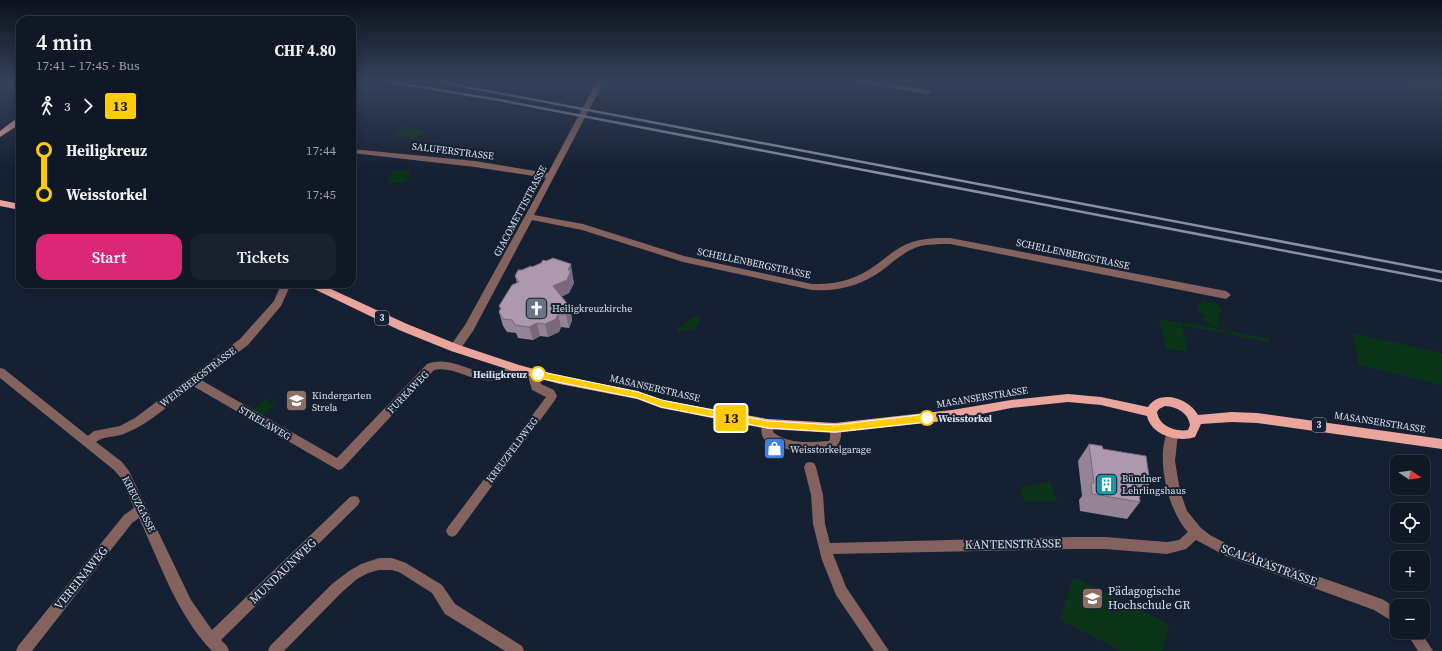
<!DOCTYPE html>
<html lang="en">
<head>
<meta charset="utf-8">
<style>
  :root { --surface:#101826; --page:#19212e; --text:#f1f3f6; --muted:#9ca0a7; --line:#303743; --accent:#db2777 }
  body { margin:0; font-family:"Source Serif 4",serif; background:var(--page); color:var(--text); height:100vh; display:flex; flex-direction:column; font-size:15px; white-space:nowrap }
  * { box-sizing:border-box; margin:0 }
  p { font-size:13px; color:var(--muted) }
  .icon { flex:none; width:22px; height:22px; fill:none; stroke:currentColor; stroke-width:2; stroke-linecap:round; stroke-linejoin:round }
  .map { position:relative; flex:1; overflow:hidden }
  .sheet { position:absolute; left:16px; top:16px; width:340px; height:272px; display:flex; flex-direction:column; background:var(--surface); border-radius:12px; box-shadow:0 2px 10px #0003,0 0 0 1px var(--line) }
  .sheet>* { flex:none }
  .badge { padding:0 8px; border-radius:3px; font-size:14px; line-height:26px }
  .needle { width:26px; rotate:103deg }
  .buttons { position:absolute; left:1390px; top:455px; display:grid; gap:8px }
  .buttons a { display:grid; place-items:center; width:40px; height:40px; border-radius:8px; background:var(--surface); box-shadow:0 2px 10px #0003,0 0 0 1px var(--line); font-size:20px }
  .map>.badge { position:absolute; translate:-50% -50%; box-shadow:0 0 0 2px #fff }
  .legs { display:flex; align-items:center; gap:6px; height:44px; padding:0 20px; font-size:13px }
  .legs p { margin-inline-start:auto }
  .summary { display:flex; align-items:center; justify-content:space-between; height:68px; padding:0 20px }
  h1 { font-size:22px; font-weight:600; line-height:30px }
  .cta { display:flex; gap:8px; margin-top:auto; padding:8px 20px }
  .cta a { flex:1; height:46px; border-radius:12px; background:var(--accent); color:#fff; font-size:16px; font-weight:600; line-height:46px; text-align:center }
  .cta a+a { background:var(--page); color:var(--text) }
  ul { padding:0 20px; list-style:none }
  li { display:flex; align-items:center; gap:14px; height:44px; font-size:15px }
  li i { display:grid; place-items:center; width:6px; height:100%; margin:0 5px; background:currentColor }
  li i::after { content:''; width:10px; height:10px; margin:-5px; border:3px solid; border-radius:50%; background:var(--surface) }
  li p { margin-inline-start:auto }
  li:first-child i { background:linear-gradient(#0000 50%,currentColor 0) }
  li:last-child i { background:linear-gradient(currentColor 50%,#0000 0) }
  .map>svg:first-child { display:block }
  .green { fill:#0b3519 }
  .lines { fill:none; stroke-linecap:round; stroke-linejoin:round }
  .minor { fill:#84635f; fill-rule:evenodd }
  .major { fill:#eaa59d; fill-rule:evenodd }
  .rail { stroke:#8991a0; stroke-width:2.5 }
  .wall { fill:#958396 }
  .shaded-wall { fill:#796a7a }
  .building { fill:#ad98ae; stroke:#796a7a }
  .line-1 { fill:#fc0; stroke:#fff }
  .stop-1-dot { fill:#fff; stroke:#fc0; stroke-width:2 }
  .labels { text-anchor:middle; dominant-baseline:central; stroke-width:4; stroke-linejoin:round; paint-order:stroke }
  .shield { fill:#162033; stroke:#9ea6b5; stroke-width:1 }
  .shield-label { font-size:9px; font-weight:bold; fill:#d9e0ed }
  .street-label { font-size:10px; fill:#d9e0ed; stroke:#162033 }
  .poi-label { font-size:10px; fill:#d9e0ed; stroke:#162033; text-anchor:start }
  .stop-label { font-size:10px; font-weight:bold; fill:#d9e0ed; stroke:#162033; text-anchor:end }
  .near-street-label { font-size:12px; fill:#d9e0ed; stroke:#162033 }
  .near-poi-label { font-size:12px; fill:#d9e0ed; stroke:#162033; text-anchor:start }
</style>
</head>
<body>
<div class="map">
<svg width="1442" height="651" viewBox="0 0 1442 651">
  <rect width="100%" height="100%" fill="#162033"/>
  <!-- green -->
  <path class="green" d="M1401 81H1439L1442 83V103Z
    M402 127 422 130 423 133 415 139C410 139 400 137 396 135Z
    M395 170 410 171 409 180 401 183H389L388 177Z
    M1201 300 1216 303 1222 310 1220 312 1218 327 1210 325 1202 319 1205 316 1197 310V304L1202 305Z
    M692 317H697L700 320 694 330H684L679 332 677 329Z
    M1159 320 1181 322 1188 352 1166 349Z
    M1183 322 1270 339 1271 343 1209 330 1184 327Z
    M1352 333 1442 353V385L1359 365Z
    M266 399 275 405 262 416 253 410Z
    M1050 481 1057 501 1024 502 1020 488Z
    M1073 577 1169 624 1163 651H1121L1060 620Z"/>
  <g class="lines">
    <!-- minor -->
    <path class="minor" d="M597 81H604L534 215 583 224 684 256 812 284C836 285 857 279 876 265 886 258 895 249 907 244 921 238 935 238 950 238L1226 291 1231 295 1226 299 950 244C939 244 927 244 917 247 904 252 894 261 884 269 863 285 838 292 812 290L683 262 582 230 532 220 473 331 459 351H451L450 348 451 345 465 325 546 178 475 167 352 153V149L475 161 548 173Z
      M855 81H874L928 90 932 92 928 94 858 83Z
      M278 284H289L290 286 281 306 248 345 201 380 337 458 427 364C451 356 463 370 486 372 497 373 515 364 523 366L524 369 523 372C510 377 497 382 483 380 467 378 451 366 434 370L342 469 338 470 193 386C172 402 151 423 126 433 116 438 105 435 96 442L122 462 129 471 191 600 212 630 350 497 354 496 358 497 360 501 358 505 221 640 227 646 229 651H212C177 615 160 563 139 518L132 523 32 651H16L18 646 124 515 134 508 121 478 114 470 0 378V368L4 369 88 436 94 431 120 426 135 418 240 339 274 301 280 287Z
      M532 369 536 370 541 384 554 390 557 396 555 400 456 535 452 537 448 535 446 531 448 527 546 397 532 390 527 373 528 370Z
      M768 419 772 421 774 424 773 432C789 445 809 442 829 441 832 435 828 430 831 425L835 423 839 425C843 434 841 440 836 448L832 450C815 451 747 455 764 421Z
      M1172 429 1176 431 1178 434 1175 461 1180 491 1187 511 1201 528 1210 535 1233 547 1354 589 1384 600 1397 609V624L1374 610 1226 556 1196 540 1186 549 1167 554 1105 549H1072L833 554 846 587 889 651H874L836 595 822 560 813 524 811 495 804 467 806 463 810 462 814 463 816 467 823 495 825 524 830 543 1072 537H1105L1167 542 1179 540 1188 532C1168 511 1155 457 1168 431Z
      M379 558H392L406 563 442 585 455 604 522 646 524 651H505L445 614 432 593 399 572 392 570H379L368 573 357 579 342 592 284 651H268L270 646 332 584 349 571 361 564Z
      M1406 632H1421L1433 651H1418Z"/>
    <!-- major -->
    <path class="major" d="M17 118H20V124L0 137V131Z
      M0 200 20 204V210L0 206Z
      M306 284H320L407 324 459 345 519 365 560 376 638 391 662 400 768 419 835 423 952 410 1011 400 1068 394 1101 397 1148 407C1160 388 1190 399 1198 415L1232 412 1257 413 1442 439V449L1257 423 1232 422 1201 424 1195 437C1178 443 1151 435 1147 416L1101 405 1068 402 1011 408 952 420 835 433 768 429 661 408 637 399 560 384 519 373 451 351 399 330 308 286ZM1165 406C1178 407 1188 413 1190 425L1188 430C1175 432 1159 426 1157 412L1159 409Z"/>
    <!-- rail -->
    <path class="rail" d="M384 81 499 100 1442 281
      M435 81 1442 272"/>
  </g>
  <!-- wall -->
  <path class="wall" d="M532 267 573 277V279L574 283 569 293 561 297 570 307 572 320 569 328 561 327 559 332 548 337 540 336 533 340 518 338 516 333 507 332 503 326 499 312 500 309 499 306 517 283 515 276 522 270Z
    M1089 444 1103 449 1150 483 1140 497V502L1127 519 1080 511 1079 500 1082 496 1078 461Z"/>
  <!-- shaded-wall -->
  <path class="shaded-wall" d="M571 264 573 277V279L574 283 569 293 556 299 553 286 568 270Z
    M570 307 572 320 569 328 566 315Z
    M558 314 561 327 559 332 548 337 545 324Z
    M537 323 540 336 533 340 529 327Z"/>
  <!-- building -->
  <path class="building" d="M553 258 571 264 568 270H571L567 280 553 286 570 307 566 315 558 314 556 319 545 324 537 323 529 327 515 325 512 320 503 319 499 312 501 308 499 306 512 285 519 282 515 276 518 270H522L531 266 532 267 541 263 543 260 546 261Z
    M1089 444 1102 446 1103 449 1146 456 1150 483 1137 481 1140 502 1092 494 1091 483H1094Z"/>
  <!-- sky -->
  <linearGradient id="sky" x2="0" y2="1"><stop stop-color="#0c121c"/><stop offset="0.47" stop-color="#36425b"/><stop offset="1" stop-color="#36425b" stop-opacity="0"/></linearGradient>
  <rect width="1442" height="173" fill="url(#sky)"/>
  <!-- line-1 -->
  <path class="line-1" d="M538 371 638 392 662 400 768 421 835 425 927 414 932 418 927 422 835 432 768 428 661 407 637 398 538 378 533 374Z"/>
  <!-- icons -->
  <defs>
    <symbol id="church-square" viewBox="-11 -11 22 22"><rect x="-9" y="-9" width="18" height="18" rx="4" fill="#6b7280" stroke="#162033"/><path d="M-1.2-6h2.4v3.5h3.3v2.4h-3.3V6h-2.4V-.1h-3.3v-2.4h3.3Z" fill="#fff"/></symbol>
    <symbol id="school-square" viewBox="-11 -11 22 22"><rect x="-9" y="-9" width="18" height="18" rx="4" fill="#8d6e63" stroke="#162033"/><path d="M0-5L7-2L0 1L-7-2ZM-4 1L0 2.5L4 1V4Q0 6-4 4Z" fill="#fff"/></symbol>
    <symbol id="shop-square" viewBox="-11 -11 22 22"><rect x="-9" y="-9" width="18" height="18" rx="4" fill="#3f7fe0" stroke="#162033"/><path d="M-5-2.5h2.3a2.7 3.5 0 0 1 5.4 0H5L5.5 6h-11ZM-1.5-2.5h3a1.5 2.3 0 0 0-3 0Z" fill="#fff"/></symbol>
    <symbol id="building-square" viewBox="-11 -11 22 22"><rect x="-9" y="-9" width="18" height="18" rx="4" fill="#0f9aa8" stroke="#162033"/><path d="M-4-6H4V6H1V3H-1V6H-4ZM-2.5-4.3h1.7v1.8h-1.7ZM.8-4.3h1.7v1.8H.8ZM-2.5-1h1.7V.8h-1.7ZM.8-1h1.7V.8H.8Z" fill="#fff"/></symbol>
    <symbol id="university-square" viewBox="-11 -11 22 22"><rect x="-9" y="-9" width="18" height="18" rx="4" fill="#8d6e63" stroke="#162033"/><path d="M0-5L7-2L0 1L-7-2ZM-4 1L0 2.5L4 1V4Q0 6-4 4Z" fill="#fff"/></symbol>
  </defs>
  <g fill-rule="evenodd">
    <use href="#church-square" x="524" y="296" width="25" height="25"/>
    <use href="#school-square" x="284" y="388" width="25" height="25"/>
    <use href="#shop-square" x="762" y="436" width="25" height="25"/>
    <use href="#building-square" x="1094" y="472" width="25" height="25"/>
    <use href="#university-square" x="1080" y="586" width="25" height="25"/>
  </g>
  <!-- markers -->
  <g class="stop-1-dot">
    <circle cx="538" cy="374" r="7"/>
    <circle cx="927" cy="418" r="7"/>
  </g>
  <g class="labels">
    <!-- shield labels -->
    <g class="shield">
      <rect x="375" y="311" width="14" height="14" rx="3"/>
      <rect x="1312" y="418" width="14" height="14" rx="3"/>
    </g>
    <g class="shield-label">
      <text x="382" y="318">3</text>
      <text x="1319" y="425">3</text>
    </g>
    <!-- street labels -->
    <g class="street-label">
      <text transform="translate(453 151) rotate(7)">SALUFERSTRASSE</text>
      <text transform="translate(520 211) rotate(-62)">GIACOMETTISTRASSE</text>
      <text transform="translate(1073 254) rotate(12)">SCHELLENBERGSTRASSE</text>
      <text transform="translate(754 263) rotate(12)">SCHELLENBERGSTRASSE</text>
      <text transform="translate(198 377) rotate(-37)">WEINBERGSTRASSE</text>
      <text transform="translate(655 388) rotate(13)">MASANSERSTRASSE</text>
      <text transform="translate(408 392) rotate(-46)">FURKAWEG</text>
      <text transform="translate(982 397) rotate(-9)">MASANSERSTRASSE</text>
      <text transform="translate(1380 422) rotate(9)">MASANSERSTRASSE</text>
      <text transform="translate(265 423) rotate(30)">STRELAWEG</text>
      <text transform="translate(512 450) rotate(-53)">KREUZFELDWEG</text>
      <text transform="translate(139 504) rotate(63)">KREUZGASSE</text>
    </g>
    <!-- poi labels -->
    <g class="poi-label">
      <text x="552" y="308">Heiligkreuzkirche</text>
      <text x="312" y="395">Kindergarten<tspan x="312" dy="12">Strela</tspan></text>
      <text x="790" y="449">Weisstorkelgarage</text>
      <text x="1122" y="478">Bündner<tspan x="1122" dy="12">Lehrlingshaus</tspan></text>
    </g>
    <!-- stop labels -->
    <g class="stop-label">
      <text x="527" y="374">Heiligkreuz</text>
      <text x="938" y="418" text-anchor="start">Weisstorkel</text>
    </g>
    <!-- near-street labels -->
    <g class="near-street-label">
      <text transform="translate(1013 544) rotate(-1)">KANTENSTRASSE</text>
      <text transform="translate(1269 565) rotate(20)">SCALÄRASTRASSE</text>
      <text transform="translate(283 571) rotate(-44)">MUNDAUNWEG</text>
      <text transform="translate(81 578) rotate(-51)">VEREINAWEG</text>
    </g>
    <!-- near-poi labels -->
    <g class="near-poi-label">
      <text x="1108" y="591">Pädagogische<tspan x="1108" dy="14">Hochschule GR</tspan></text>
    </g>
  </g>
</svg>
<div class="buttons">
<a><svg class="needle" viewBox="-14 -14 28 28"><path d="M0-13l5 13h-10z" fill="#e53935"/><path d="M0 13l5-13h-10z" fill="#9ca0a7"/></svg></a>
<a><svg class="icon" aria-label="locate" viewBox="0 0 24 24"><circle cx="12" cy="12" r="6"/><path d="M12 2v4M12 18v4M2 12h4M18 12h4"/></svg></a>
<a>+</a>
<a>−</a>
</div>
<b class="badge" style="left:731px;top:418px;background:#fc0;color:#111">13</b>
<section class="sheet">
<div class="summary"><div><h1>4 min</h1><p>17:41 – 17:45 · Bus</p></div><b>CHF 4.80</b></div>
<div class="legs"><svg class="icon" aria-label="walk" viewBox="0 0 24 24"><circle cx="13" cy="4" r="2"/><path d="M13 8l-2 6 4 7M11 14l-3 7M7 12l3-4h3l4 4"/></svg>3<svg class="icon" aria-label="forward" viewBox="0 0 24 24"><path d="M9 5l7 7-7 7"/></svg><b class="badge" style="background:#fc0;color:#111">13</b></div>
<ul>
<li><i style="color:#fc0"></i><b>Heiligkreuz</b><p>17:44</p></li>
<li><i style="color:#fc0"></i><b>Weisstorkel</b><p>17:45</p></li>
</ul>
<div class="cta"><a>Start</a><a>Tickets</a></div>
</section>
</div>
</body>
</html>
